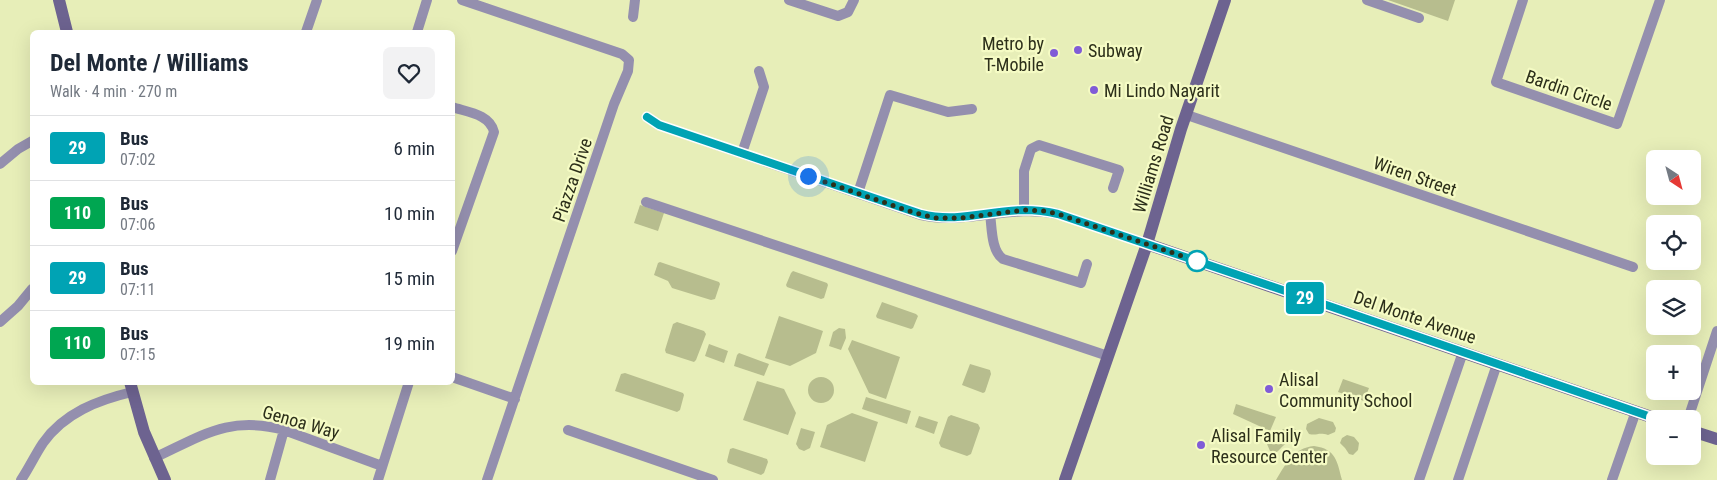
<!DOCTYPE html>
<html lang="en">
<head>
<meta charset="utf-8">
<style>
  :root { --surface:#fff; --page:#f2f2f3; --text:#1f2937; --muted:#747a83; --line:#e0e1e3 }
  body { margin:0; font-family:"Roboto Condensed",sans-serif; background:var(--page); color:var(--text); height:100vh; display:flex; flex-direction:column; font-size:19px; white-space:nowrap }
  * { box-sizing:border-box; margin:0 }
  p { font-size:16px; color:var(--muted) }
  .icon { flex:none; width:28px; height:28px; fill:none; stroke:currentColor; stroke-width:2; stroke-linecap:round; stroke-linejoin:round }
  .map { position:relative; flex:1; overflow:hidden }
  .details { position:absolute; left:30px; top:30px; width:425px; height:355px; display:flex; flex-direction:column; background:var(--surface); border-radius:8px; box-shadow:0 5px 20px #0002 }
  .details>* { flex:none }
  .badge { padding:0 10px; border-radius:4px; font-size:18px; line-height:32px }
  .needle { width:32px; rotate:144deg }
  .fabs { position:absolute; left:1646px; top:150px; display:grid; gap:10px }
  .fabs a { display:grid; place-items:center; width:55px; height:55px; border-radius:8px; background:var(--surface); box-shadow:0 5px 20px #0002; font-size:25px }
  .you { position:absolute; width:25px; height:25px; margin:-12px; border:4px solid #fff; border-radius:50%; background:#1a73e8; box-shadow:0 0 0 8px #1a73e833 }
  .map>.badge { position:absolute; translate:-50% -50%; box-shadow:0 0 0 2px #fff }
  .round { display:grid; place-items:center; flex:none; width:52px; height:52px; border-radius:8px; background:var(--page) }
  .headline { display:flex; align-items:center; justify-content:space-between; height:85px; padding:0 20px }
  h1 { font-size:24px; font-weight:700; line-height:38px }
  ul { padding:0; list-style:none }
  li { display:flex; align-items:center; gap:15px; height:65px; padding:0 20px; border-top:1px solid var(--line) }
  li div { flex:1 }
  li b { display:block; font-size:19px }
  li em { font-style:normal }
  li .badge { min-width:55px; font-weight:700; text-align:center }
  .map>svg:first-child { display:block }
  .green { fill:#b7bd8e }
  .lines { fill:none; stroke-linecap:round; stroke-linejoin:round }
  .street { stroke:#948fae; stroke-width:10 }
  .secondary { stroke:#6d6390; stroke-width:12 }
  .line-casing { stroke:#fff; stroke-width:11 }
  .line { stroke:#00a3b4; stroke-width:8 }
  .walk { stroke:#2c2f1a; stroke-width:5; stroke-dasharray:0 9 }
  .poi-dot { fill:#805cd7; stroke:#f5fbc4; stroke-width:2 }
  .stop-dot { fill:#fff; stroke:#00a3b4; stroke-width:2.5 }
  .labels { text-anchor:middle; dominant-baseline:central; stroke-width:4.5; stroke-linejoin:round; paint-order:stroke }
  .poi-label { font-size:18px; fill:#2c2f1a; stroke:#f5fbc4; text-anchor:start }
  .street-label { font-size:18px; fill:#2c2f1a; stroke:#f5fbc4 }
</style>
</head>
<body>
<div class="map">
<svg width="1717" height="480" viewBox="0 0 1717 480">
  <rect width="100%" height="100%" fill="#e7eeb8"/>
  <!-- green -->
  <path class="green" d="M1388 0H1455L1448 21Z
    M640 205 664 213 658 231 634 223Z
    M660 262 719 282 720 284 715 299 711 300 672 288 668 281 654 275 658 263Z
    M793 271 827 283 828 285 824 298 821 299 787 287 786 285 791 273Z
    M882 302 916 314 918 316 913 328 911 329 877 318 876 316Z
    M779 316 823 331 816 353 790 366 765 358Z
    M677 322 704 331 706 334 696 360 694 362 666 353 665 350 673 324Z
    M839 328 845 329 846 338 841 350 829 346 833 332Z
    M852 340 900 357 886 399 869 393 848 349Z
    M709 344 728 351 724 363 705 356Z
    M739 353 769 364 764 376 734 366 737 355Z
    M970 364 990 370 991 374 985 392 983 393 962 385Z
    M625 373 683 393 684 395 680 410 677 412 615 391 621 374Z
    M808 390a13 13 0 1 1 26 0a13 13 0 1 1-26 0Z
    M1343 379 1369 388 1364 401 1338 392Z
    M757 381 784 389 796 413 788 435 743 420Z
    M866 397 911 411 907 424 862 409Z
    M1236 404 1276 417 1270 431 1233 414Z
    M852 413 878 422 865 462 820 447 827 425Z
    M951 415 978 424 980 428 971 454 967 456 941 447 939 443 948 417Z
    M919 416 938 422 934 434 915 427Z
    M1319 418 1333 422 1336 428 1335 432 1328 435C1318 432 1317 436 1309 434L1306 429 1307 424Z
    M801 428 815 432 810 448 804 451 799 449 796 444Z
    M1294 428 1299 433 1296 440C1292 442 1287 442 1284 445 1278 450 1278 455 1270 451L1267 444C1273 432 1282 428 1294 428Z
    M1347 435 1354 437 1359 443 1358 450 1353 455 1349 454 1345 448 1340 443 1342 438Z
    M1314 446C1336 449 1337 461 1342 480H1276C1286 464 1293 448 1314 446Z
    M733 448 767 459 768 462 764 473 761 475 728 463 727 461 730 449Z"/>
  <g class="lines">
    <!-- street -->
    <path class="street" d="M462 0 622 54 629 60 628 71 614 104 487 480
      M789 0 838 16 848 12 854 0
      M1367 0 1419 18
      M1523 0 1496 82 1617 124 1660 0
      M633 17 635 0
      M306 32 317 0
      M417 32 427 0
      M452 107C467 112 490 114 494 132L452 251
      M1187 115 1633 267
      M647 117 659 125 921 215C968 225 1010 204 1058 214L1147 244
      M742 153 764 87 759 71
      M0 164 18 149 32 141
      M858 193 890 95 948 112 972 109
      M646 202 1108 356
      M1024 210V171L1031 149 1039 145 1119 170 1113 188
      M990 214C992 227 991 251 1003 259L1081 283 1087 264
      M0 322 18 306 32 289
      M452 377 515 399
      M1688 419 1717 331
      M568 430 713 480
      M154 458C202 436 229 415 284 430L382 466
      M21 480C29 468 35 455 43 443 64 413 98 400 132 392
      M270 480 284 430
      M378 480 409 382
      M1419 480 1463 352
      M1458 480 1497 364
      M1612 480 1636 411"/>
    <!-- secondary -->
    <path class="secondary" d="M59 0 67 32
      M1147 244 1657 419
      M130 382 144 432 165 480
      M1692 431 1717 439
      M1065 480 1147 244 1181 129 1225 0"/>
  </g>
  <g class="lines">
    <defs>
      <path id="line" d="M647 117 659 125 921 214C958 223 986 211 1023 210 1035 210 1046 211 1058 214 1258 281 1458 350 1657 419"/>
    </defs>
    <!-- line casing -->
    <use href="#line" class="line-casing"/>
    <!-- line -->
    <use href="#line" class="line"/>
    <!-- walk -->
    <path class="walk" d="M808 176 906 210 934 218H961L1024 210 1044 211 1058 214 1197 261"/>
  </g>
  <!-- markers -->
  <g class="poi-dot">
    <circle cx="1078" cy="50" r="5"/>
    <circle cx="1054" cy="53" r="5"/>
    <circle cx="1094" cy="90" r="5"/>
    <circle cx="1269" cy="389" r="5"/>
    <circle cx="1201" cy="445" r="5"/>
  </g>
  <circle class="stop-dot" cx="1197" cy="261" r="10"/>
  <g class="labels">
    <!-- poi labels -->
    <g class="poi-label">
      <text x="1044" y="43" text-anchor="end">Metro by<tspan x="1044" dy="21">T-Mobile</tspan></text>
      <text x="1088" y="50">Subway</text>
      <text x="1104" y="90">Mi Lindo Nayarit</text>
      <text x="1279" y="379">Alisal<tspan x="1279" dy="21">Community School</tspan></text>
      <text x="1211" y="435">Alisal Family<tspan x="1211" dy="21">Resource Center</tspan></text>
    </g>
    <!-- street labels -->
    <g class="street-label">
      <text transform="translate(1569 90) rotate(19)">Bardin Circle</text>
      <text transform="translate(1153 164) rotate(-73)">Williams Road</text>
      <text transform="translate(1415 176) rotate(19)">Wiren Street</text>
      <text transform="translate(572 180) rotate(-71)">Piazza Drive</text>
      <text transform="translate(1415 317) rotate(19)">Del Monte Avenue</text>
      <text transform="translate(301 422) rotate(16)">Genoa Way</text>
    </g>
  </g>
</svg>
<div class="fabs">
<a><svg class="needle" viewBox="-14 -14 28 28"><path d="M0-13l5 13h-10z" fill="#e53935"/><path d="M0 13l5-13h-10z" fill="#747a83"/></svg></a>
<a><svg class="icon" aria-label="locate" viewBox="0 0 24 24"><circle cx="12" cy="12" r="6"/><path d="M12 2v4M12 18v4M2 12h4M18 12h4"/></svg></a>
<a><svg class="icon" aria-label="layers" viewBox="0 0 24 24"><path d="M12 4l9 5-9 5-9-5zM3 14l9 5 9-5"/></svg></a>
<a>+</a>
<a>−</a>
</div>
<div class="you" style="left:808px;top:176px"></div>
<b class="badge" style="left:1305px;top:298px;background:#00a3b4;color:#fff">29</b>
<section class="details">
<div class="headline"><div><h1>Del Monte / Williams</h1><p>Walk · 4 min · 270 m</p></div><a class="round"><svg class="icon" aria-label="heart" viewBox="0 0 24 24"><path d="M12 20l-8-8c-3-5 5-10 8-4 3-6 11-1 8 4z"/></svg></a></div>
<ul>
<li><span class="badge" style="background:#00a3b4;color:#fff">29</span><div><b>Bus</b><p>07:02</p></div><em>6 min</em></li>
<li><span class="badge" style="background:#00a651;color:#fff">110</span><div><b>Bus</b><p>07:06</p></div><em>10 min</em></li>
<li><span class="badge" style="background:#00a3b4;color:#fff">29</span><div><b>Bus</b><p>07:11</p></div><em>15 min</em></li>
<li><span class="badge" style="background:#00a651;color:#fff">110</span><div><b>Bus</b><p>07:15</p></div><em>19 min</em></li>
</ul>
</section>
</div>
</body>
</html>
